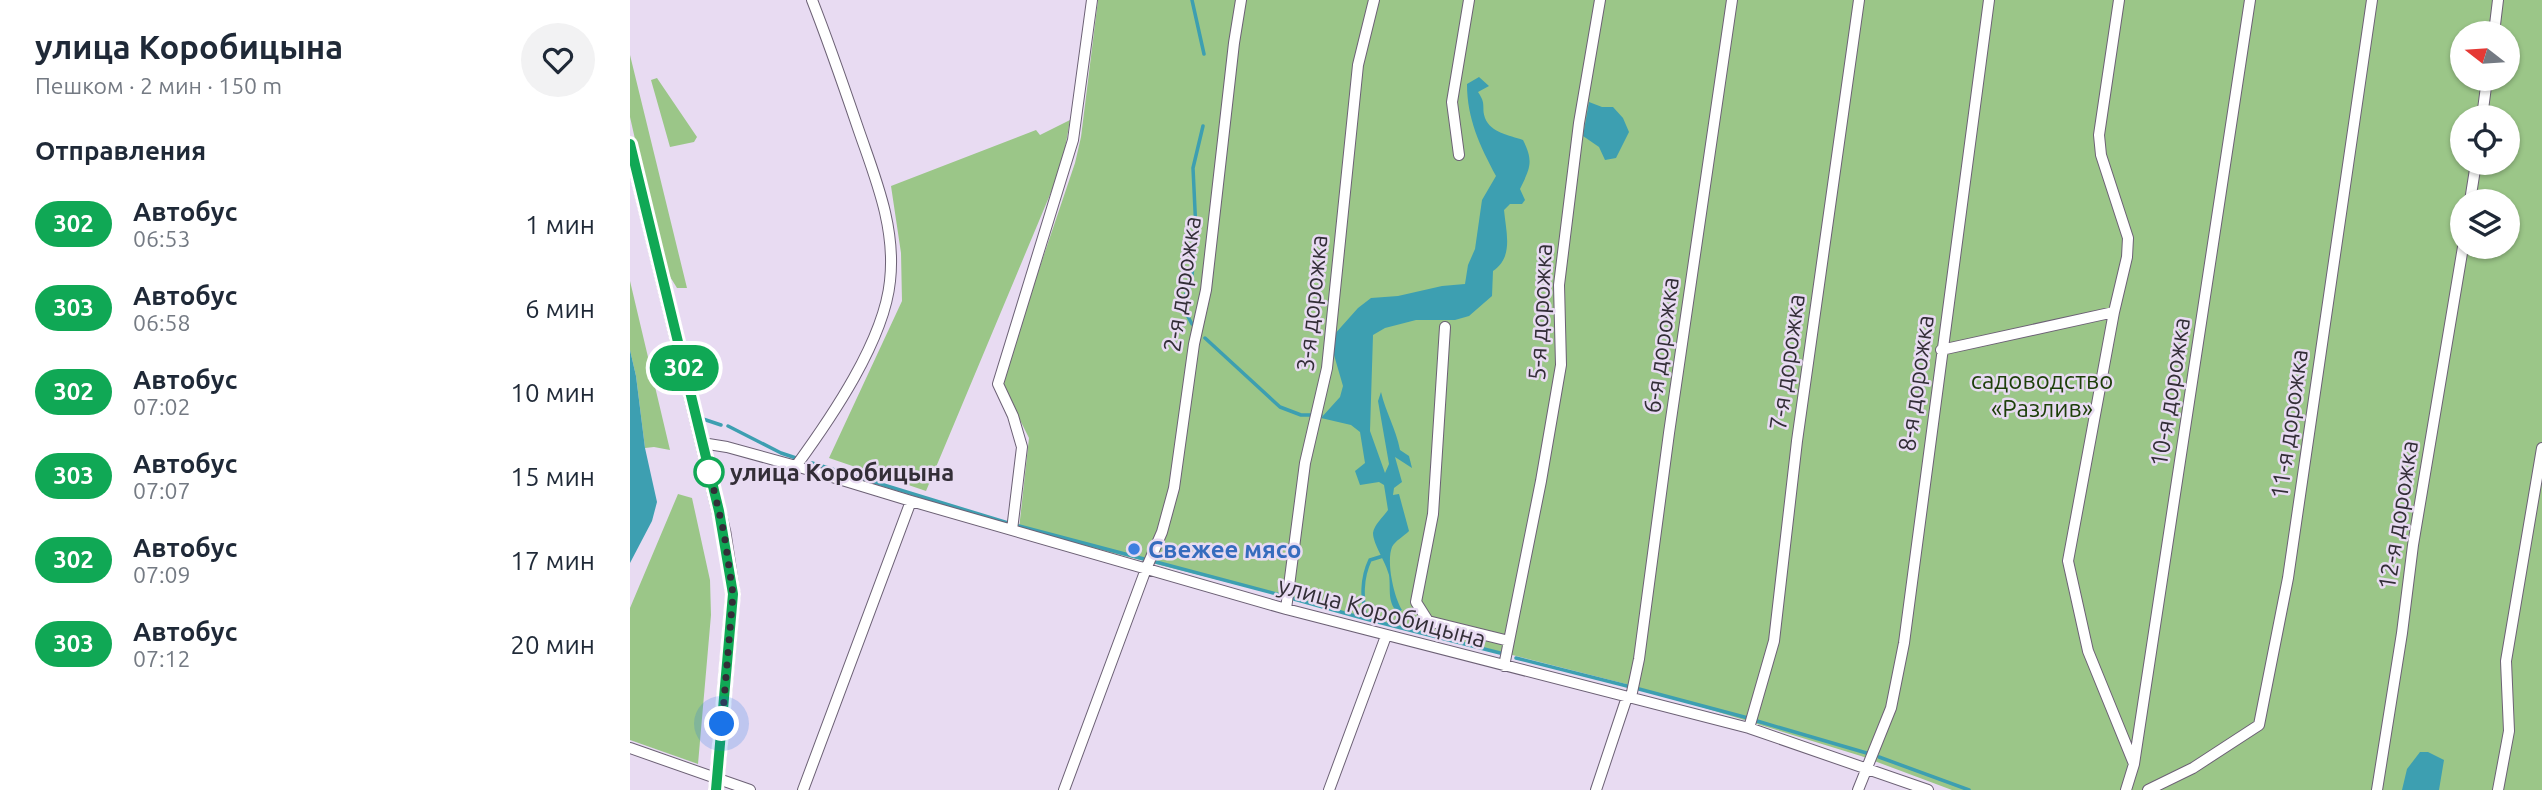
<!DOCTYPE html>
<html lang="ru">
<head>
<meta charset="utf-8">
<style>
  :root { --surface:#fff; --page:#f2f2f3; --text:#1f2937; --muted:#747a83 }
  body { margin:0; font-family:Ubuntu,sans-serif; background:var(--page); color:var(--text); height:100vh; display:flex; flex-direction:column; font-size:26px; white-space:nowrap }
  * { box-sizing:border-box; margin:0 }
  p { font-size:23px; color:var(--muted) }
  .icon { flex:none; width:38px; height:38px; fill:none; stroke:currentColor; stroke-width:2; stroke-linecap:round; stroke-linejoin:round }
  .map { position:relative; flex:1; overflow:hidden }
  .drawer { display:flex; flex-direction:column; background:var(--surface); width:630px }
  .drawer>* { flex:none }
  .badge { padding:0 14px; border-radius:23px; font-size:24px; line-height:46px }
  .needle { width:46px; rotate:287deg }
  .buttons { position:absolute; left:1820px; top:21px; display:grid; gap:14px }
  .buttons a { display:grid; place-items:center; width:70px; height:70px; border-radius:50%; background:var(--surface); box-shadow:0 2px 5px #0004; font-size:35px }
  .you { position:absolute; width:35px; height:35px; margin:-18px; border:5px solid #fff; border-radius:50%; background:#1a73e8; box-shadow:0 0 0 10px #1a73e833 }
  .map>.badge { position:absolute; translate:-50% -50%; box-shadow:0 0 0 4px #fff }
  h2 { padding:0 35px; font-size:26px; line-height:63px }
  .round { display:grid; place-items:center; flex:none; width:74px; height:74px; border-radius:37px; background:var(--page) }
  .summary { display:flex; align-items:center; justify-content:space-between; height:119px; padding:0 35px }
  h1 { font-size:33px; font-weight:600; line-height:52px }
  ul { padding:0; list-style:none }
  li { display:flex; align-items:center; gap:21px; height:84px; padding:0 35px }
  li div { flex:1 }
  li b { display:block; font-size:26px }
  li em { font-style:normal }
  li .badge { min-width:77px; font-weight:700; text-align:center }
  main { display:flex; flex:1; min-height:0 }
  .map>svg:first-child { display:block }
  .green { fill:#9bc688; fill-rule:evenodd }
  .water { fill:#3d9fb1 }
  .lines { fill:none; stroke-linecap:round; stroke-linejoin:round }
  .stream { stroke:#3d9fb1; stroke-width:3.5 }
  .minor-casing { stroke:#6c6175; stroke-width:12 }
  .tertiary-casing { stroke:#6c6175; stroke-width:15 }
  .minor { stroke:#fff; stroke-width:10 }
  .tertiary { stroke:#fff; stroke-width:12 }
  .line-casing { stroke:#fff; stroke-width:16 }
  .line { stroke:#10a855; stroke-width:10 }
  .walk { stroke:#332e37; stroke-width:7; stroke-dasharray:0 12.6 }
  .stop-dot { fill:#fff; stroke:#10a855; stroke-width:3.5 }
  .shop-dot { fill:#3f7fe0; stroke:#e8dbf2; stroke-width:2.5 }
  .labels { text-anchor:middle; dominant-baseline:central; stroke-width:5; stroke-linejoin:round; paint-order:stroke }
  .street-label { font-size:24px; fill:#332e37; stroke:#e8dbf2 }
  .park-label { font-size:24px; fill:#1c3e08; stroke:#e8dbf2 }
  .stop-label { font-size:24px; font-weight:bold; fill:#332e37; stroke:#e8dbf2; text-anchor:start }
  .shop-label { font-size:24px; font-weight:bold; fill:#366cbe; stroke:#e8dbf2; text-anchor:start }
</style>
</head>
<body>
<main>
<section class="drawer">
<div class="summary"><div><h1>улица Коробицына</h1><p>Пешком · 2 мин · 150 m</p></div><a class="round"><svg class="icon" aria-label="heart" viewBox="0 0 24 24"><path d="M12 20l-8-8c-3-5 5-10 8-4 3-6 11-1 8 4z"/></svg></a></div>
<h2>Отправления</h2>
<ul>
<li><span class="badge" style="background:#10a855;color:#fff">302</span><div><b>Автобус</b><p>06:53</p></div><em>1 мин</em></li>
<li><span class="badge" style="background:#10a855;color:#fff">303</span><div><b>Автобус</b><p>06:58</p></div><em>6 мин</em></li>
<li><span class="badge" style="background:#10a855;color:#fff">302</span><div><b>Автобус</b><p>07:02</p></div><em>10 мин</em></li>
<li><span class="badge" style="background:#10a855;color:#fff">303</span><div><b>Автобус</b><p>07:07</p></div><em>15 мин</em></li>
<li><span class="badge" style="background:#10a855;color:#fff">302</span><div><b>Автобус</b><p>07:09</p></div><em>17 мин</em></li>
<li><span class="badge" style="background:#10a855;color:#fff">303</span><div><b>Автобус</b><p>07:12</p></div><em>20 мин</em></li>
</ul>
</section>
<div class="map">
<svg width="1912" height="790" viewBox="0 0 1912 790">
  <rect width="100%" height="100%" fill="#e8dbf2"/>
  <!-- green -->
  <path class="green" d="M468 0H1912V790H1322L1231 756 1000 685 389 529 399 438 371 382 445 163 451 137ZM1832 33H1878V79H1832ZM1832 117H1878V163H1832ZM1832 201H1878V247H1832Z
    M0 55 57 288H47L34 267 0 117Z
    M27 78 67 137 64 142 40 147 21 80Z
    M440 120 432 166 296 491 199 458 272 301 271 253 261 186 406 130 410 135Z
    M0 281 40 450 24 447 15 448 6 376 0 350Z
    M48 494 62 498 80 580 81 615 68 764 0 740V608Z"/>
  <!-- water -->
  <path class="water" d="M849 77 859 86 848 92C857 105 851 107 855 118 861 133 879 135 893 140 904 162 900 168 890 189L895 200 892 204H880L874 210C876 232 884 257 863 271L862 296 839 316 825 320H786L755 328 743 335 740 431 755 473 759 464 748 401 751 392C756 413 766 429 770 450L779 456 782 468 765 457 772 482 764 488 763 495 769 494 779 531C774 536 765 541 762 547 756 562 764 597 772 610L767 612C757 601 761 589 759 575 756 562 743 544 743 533 744 525 753 517 758 510L754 485 749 482 730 485 725 471 735 463 730 432 721 425 691 418 710 397 713 386 704 355 703 336 728 308 741 298 768 296 812 286 835 284 838 265 845 249 852 200 866 176C850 146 837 119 837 84Z
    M959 102 972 107H983L993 118 999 132 986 158 975 160 969 147 953 136Z
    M0 350 6 376 15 448 27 502 22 521 0 563Z
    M1790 752H1798L1814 760 1809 790H1772L1777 769Z"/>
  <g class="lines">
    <!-- stream -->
    <path class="stream" d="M562 0 574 54
      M566 231 563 168 573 126
      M562 324 551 304 561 283 565 249
      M575 338 650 407 671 415H691
      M73 419 91 425
      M98 426 151 453 169 459
      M182 463 378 523
      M389 526 514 559
      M753 556 740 560C731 579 732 598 736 619L870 653
      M526 562 654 596
      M664 599 736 619
      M886 658 997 686
      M1009 689 1118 718
      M1127 721 1240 754
      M1249 757 1339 790"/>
    <defs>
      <path id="minor" d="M1489 0 1469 135 1471 155 1498 238 1497 257 1484 312 1438 561 1458 651 1504 764
        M1864 33 1868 0
        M1852 117 1857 79
        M829 155 822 102 839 0
        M1840 201 1846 163
        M815 327 803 514 786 602 798 621 879 641
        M1311 350 1484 312
        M72 443 97 447 166 466 281 501 656 609 1119 728 1298 790
        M166 466C201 418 254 341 260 281 266 228 246 180 229 131 214 87 199 43 182 0
        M382 530 392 447 383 416 368 384 443 140 462 0
        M656 609 675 463 697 368 728 65 744 0
        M874 666 911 481 931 365 929 285 949 123 970 0
        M1001 697 1009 659 1039 433 1102 0
        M1119 728 1144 641 1167 441 1229 0
        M0 748 120 790
        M173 790 281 501
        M434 790 516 569 532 532 544 488 564 344 576 290 604 43 611 0
        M699 790 756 636
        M966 790 997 697
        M1228 790 1261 708 1274 643 1359 0
        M1496 790 1504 764 1620 0
        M1518 790 1563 768 1629 725 1658 578 1742 0
        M1747 790 1772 633 1783 545 1833 247
        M1868 790 1879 731 1876 661 1912 448"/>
      <path id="tertiary" d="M0 144 94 533 103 594 86 790"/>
    </defs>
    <!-- minor casing -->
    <use href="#minor" class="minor-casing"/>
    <!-- tertiary casing -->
    <use href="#tertiary" class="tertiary-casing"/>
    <!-- minor -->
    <use href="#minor" class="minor"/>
    <!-- tertiary -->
    <use href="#tertiary" class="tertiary"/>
  </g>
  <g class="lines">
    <defs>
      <path id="line" d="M0 144 89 511 103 594 86 790"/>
    </defs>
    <!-- line casing -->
    <use href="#line" class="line-casing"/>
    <!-- line -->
    <use href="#line" class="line"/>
    <!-- walk -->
    <path class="walk" d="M79 472V469L94 533 103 594 92 724"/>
  </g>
  <!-- markers -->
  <circle class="stop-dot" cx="79" cy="472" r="14"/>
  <circle class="shop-dot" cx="504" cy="549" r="7"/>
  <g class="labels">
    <!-- street labels -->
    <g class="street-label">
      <text transform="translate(552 284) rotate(-81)">2-я дорожка</text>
      <text transform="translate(682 303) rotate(-84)">3-я дорожка</text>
      <text transform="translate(910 312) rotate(-87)">5-я дорожка</text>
      <text transform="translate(1031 345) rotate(-82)">6-я дорожка</text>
      <text transform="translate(1157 362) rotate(-82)">7-я дорожка</text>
      <text transform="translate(1286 383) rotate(-82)">8-я дорожка</text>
      <text transform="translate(1540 392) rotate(-81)">10-я дорожка</text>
      <text transform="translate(1659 424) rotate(-82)">11-я дорожка</text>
      <text transform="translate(1768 515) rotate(-81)">12-я дорожка</text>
      <text transform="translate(752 612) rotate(15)">улица Коробицына</text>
    </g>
    <!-- park labels -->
    <g class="park-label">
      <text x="1412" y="380">садоводство<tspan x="1412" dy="28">«Разлив»</tspan></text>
    </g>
    <!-- stop labels -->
    <g class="stop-label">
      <text x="100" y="472">улица Коробицына</text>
    </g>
    <!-- shop labels -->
    <g class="shop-label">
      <text x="518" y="549">Свежее мясо</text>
    </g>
  </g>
</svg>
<div class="buttons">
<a><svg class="needle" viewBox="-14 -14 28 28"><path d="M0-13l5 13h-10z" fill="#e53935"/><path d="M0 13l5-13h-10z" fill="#747a83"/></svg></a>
<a><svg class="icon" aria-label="locate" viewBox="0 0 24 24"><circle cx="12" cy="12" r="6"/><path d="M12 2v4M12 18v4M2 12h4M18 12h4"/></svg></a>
<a><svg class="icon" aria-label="layers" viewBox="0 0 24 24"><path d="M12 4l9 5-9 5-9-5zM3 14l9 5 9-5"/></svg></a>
</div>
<div class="you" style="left:92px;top:724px"></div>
<b class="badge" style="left:54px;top:368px;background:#10a855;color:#fff">302</b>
</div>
</main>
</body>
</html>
